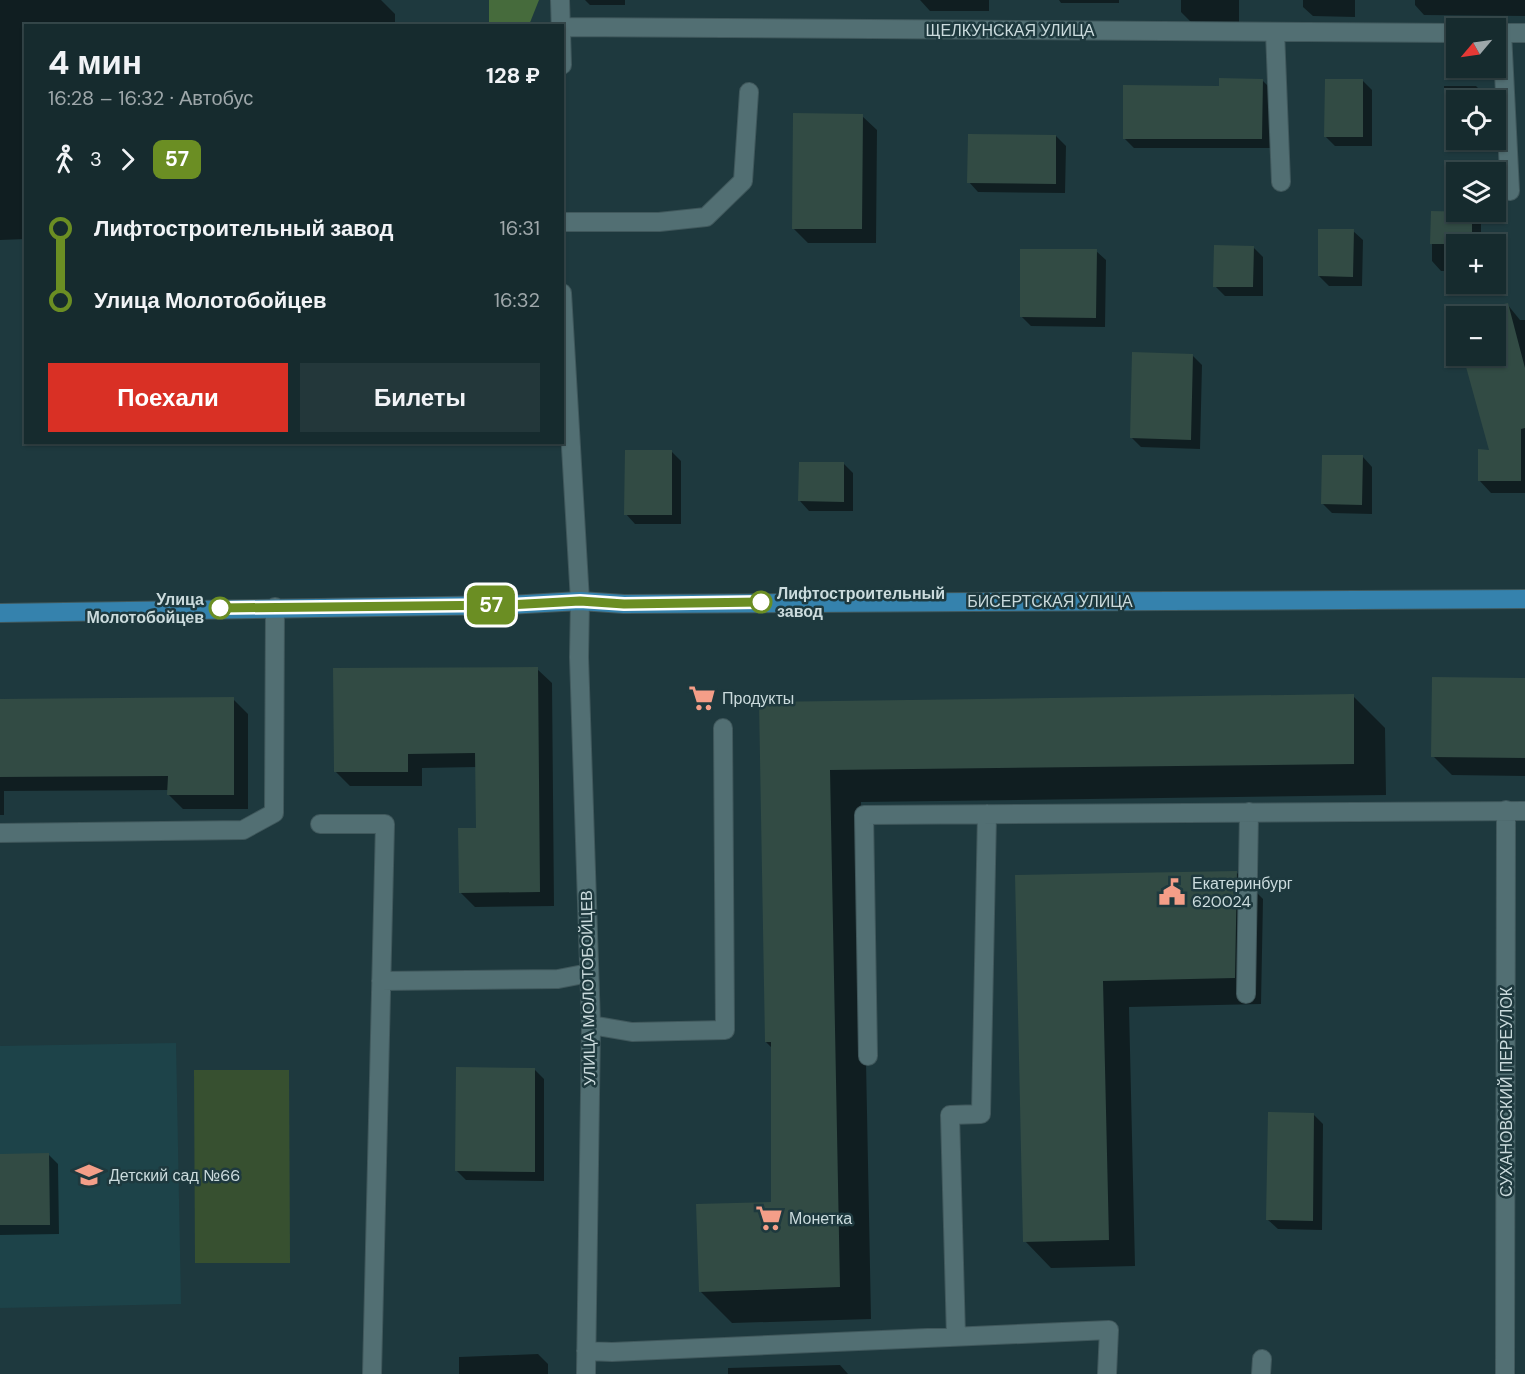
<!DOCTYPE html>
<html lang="ru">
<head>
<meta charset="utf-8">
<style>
  :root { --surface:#162b2e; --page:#23373a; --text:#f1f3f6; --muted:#9ea7aa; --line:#35474a; --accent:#d93025 }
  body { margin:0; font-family:"DM Sans",sans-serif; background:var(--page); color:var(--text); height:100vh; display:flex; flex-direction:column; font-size:22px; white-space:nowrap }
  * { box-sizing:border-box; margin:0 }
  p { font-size:20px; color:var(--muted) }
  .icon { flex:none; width:33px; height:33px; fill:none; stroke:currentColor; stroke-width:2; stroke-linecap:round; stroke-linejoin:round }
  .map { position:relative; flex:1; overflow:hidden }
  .panel { position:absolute; left:24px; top:24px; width:540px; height:420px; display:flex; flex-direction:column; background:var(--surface); border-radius:0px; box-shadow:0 2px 4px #0004,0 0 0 2px var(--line) }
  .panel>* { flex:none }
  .badge { padding:0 12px; border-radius:9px; font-size:21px; line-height:39px }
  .needle { width:39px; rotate:241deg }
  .buttons { position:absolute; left:1446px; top:18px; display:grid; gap:12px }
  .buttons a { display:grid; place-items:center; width:60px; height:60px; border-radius:0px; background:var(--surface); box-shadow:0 2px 4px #0004,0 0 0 2px var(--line); font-size:30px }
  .map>.badge { position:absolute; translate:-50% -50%; box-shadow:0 0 0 3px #fff }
  .legs { display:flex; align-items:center; gap:9px; height:66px; padding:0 24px; font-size:20px }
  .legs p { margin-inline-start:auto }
  .headline { display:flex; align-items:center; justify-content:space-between; height:102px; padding:0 24px }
  h1 { font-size:33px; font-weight:700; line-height:45px }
  .cta { display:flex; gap:12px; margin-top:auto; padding:12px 24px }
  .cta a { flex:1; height:69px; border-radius:0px; background:var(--accent); color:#fff; font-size:24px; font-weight:700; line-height:69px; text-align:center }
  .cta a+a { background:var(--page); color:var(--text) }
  ul { padding:0 24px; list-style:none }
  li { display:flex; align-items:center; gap:21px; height:72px; font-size:22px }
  li i { display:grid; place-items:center; width:9px; height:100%; margin:0 8px; background:currentColor }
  li i::after { content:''; width:15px; height:15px; margin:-8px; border:4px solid; border-radius:50%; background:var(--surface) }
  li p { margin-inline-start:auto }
  li:first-child i { background:linear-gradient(#0000 50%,currentColor 0) }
  li:last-child i { background:linear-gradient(currentColor 50%,#0000 0) }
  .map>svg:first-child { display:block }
  .built { fill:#1d4349 }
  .green { fill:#375030 }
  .forest { fill:#466b3c }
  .shadow { fill:#0007 }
  .building { fill:#324b44 }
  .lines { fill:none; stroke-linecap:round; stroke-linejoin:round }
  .minor-casing { stroke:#40585c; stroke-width:20 }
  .major-casing { stroke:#40585c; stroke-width:20 }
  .minor { stroke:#526f73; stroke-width:18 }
  .major { stroke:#3582ad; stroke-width:18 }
  .line-1-casing { stroke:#fff; stroke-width:14 }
  .line-1 { stroke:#6b8e23; stroke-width:9 }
  .stop-1-dot { fill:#fff; stroke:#6b8e23; stroke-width:3 }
  .labels { text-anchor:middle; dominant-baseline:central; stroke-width:5; stroke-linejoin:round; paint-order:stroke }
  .street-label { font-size:16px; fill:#cbdbdd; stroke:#1e393e }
  .stop-label { font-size:16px; font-weight:bold; fill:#cbdbdd; stroke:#1e393e; text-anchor:start }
  .poi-label { font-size:16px; fill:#cbdbdd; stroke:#1e393e; text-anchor:start }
</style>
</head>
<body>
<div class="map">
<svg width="1525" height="1374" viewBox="0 0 1525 1374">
  <rect width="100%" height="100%" fill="#1e393e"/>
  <!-- built -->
  <path class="built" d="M176 1043 181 1304 0 1308V1046Z"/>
  <!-- green -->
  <path class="green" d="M194 1070H289L290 1263H195Z"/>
  <!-- forest -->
  <path class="forest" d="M489 0H539L529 25 489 26Z"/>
  <!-- shadow -->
  <path class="shadow" d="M0 0H381L395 14V26H26V239L0 240Z
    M585 0H625V5H590Z
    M920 0H989V11H930Z
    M1059 0H1119V3H1061Z
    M1181 0H1239V22H1191L1181 12Z
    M1303 0H1355V17L1313 16 1303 7Z
    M1415 0H1525V16L1424 15 1415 5Z
    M1262 80 1272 90 1271 148H1134L1124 138 1220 87Z
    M1363 81 1372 90V146H1335L1325 136Z
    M1444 86H1476L1481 91 1480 100H1456V131H1448L1444 126Z
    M862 116 877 130 876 243H808L793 228Z
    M1056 136 1066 146 1065 193 978 192 969 182Z
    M1432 213H1472L1481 223V244H1456V271H1441L1432 261Z
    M1353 231 1363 240 1362 286H1329L1319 276Z
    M1253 247 1263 257V296H1225L1215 286Z
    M1096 251 1106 260 1105 327 1031 326 1021 316Z
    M1507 304 1520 320H1525V493H1491L1479 480 1490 451 1465 356H1496V316H1461Z
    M1192 355 1202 365 1200 449 1141 447 1132 438Z
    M672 452 681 461V524H635L626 514Z
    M1363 457 1372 467V514L1332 513 1323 504Z
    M843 463 853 473V511H809L800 501Z
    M537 669 552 683 554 906 475 907 460 892 478 829 477 767 422 768V786H350L335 771Z
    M1525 679V776L1452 775 1433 756Z
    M1353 696 1385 728 1386 795 861 802 871 1319 732 1323 700 1291 773 1203V1049L766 1042 761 703Z
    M233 699 248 714V809H183L169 795V790L4 791V815H0V700Z
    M1236 872 1263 899 1261 1004 1129 1007 1135 1266 1051 1268 1025 1241 1016 877Z
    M535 1070 544 1079V1181L466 1180 457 1171Z
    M1313 1114 1323 1124 1322 1230 1278 1229 1268 1220Z
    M49 1155 58 1164 59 1234 0 1235V1156Z
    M538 1354 548 1364V1374H459V1357Z
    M840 1365 848 1374H728V1368Z"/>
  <!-- building -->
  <path class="building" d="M1219 78 1263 79 1262 139H1123V85L1219 86Z
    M1325 79H1363V137H1324Z
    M793 113 863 114 862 229H792Z
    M968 134 1056 135V184L967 183Z
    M1431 211 1472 212V244H1430Z
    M1318 229H1354L1353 277 1318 276Z
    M1214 245 1254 246 1253 287H1213Z
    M1020 249H1097L1096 318 1020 317Z
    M1508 303 1525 368V428L1521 429V481H1478V449L1489 450 1463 356H1496V316H1456V332L1453 317Z
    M1132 352 1193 354 1191 440 1130 438Z
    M625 450H672V515H624Z
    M1322 455H1363L1362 505 1321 504Z
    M799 462H844V502L798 501Z
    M538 667 540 892 459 893 458 828H476L475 753 408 754V772H334L333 668Z
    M1432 677 1525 678V758L1431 757Z
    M1354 694V764L830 770 840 1287 699 1292 696 1204 771 1202V1042H765L759 702Z
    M234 697V795H167L168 776 0 777V699Z
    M1237 871 1235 978 1103 981 1109 1240 1023 1242 1015 875Z
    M456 1067 535 1068V1172L455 1171Z
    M1268 1112 1314 1113 1313 1221 1266 1220Z
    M49 1153 50 1225H0V1154Z"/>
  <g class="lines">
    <defs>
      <path id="minor" d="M560 0 562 65
        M563 27 1456 33
        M1275 32 1281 182
        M1496 33H1525
        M1502 33 1510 191
        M562 222H659L706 217 743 181 749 92
        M562 293 580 601 579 657 591 1025 586 1374
        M320 824H385L372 1374
        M0 833 243 830 274 813 275 607
        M381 981 558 979 589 973
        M1246 994 1249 812
        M591 1025 632 1032 725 1030 723 728
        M868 1056 864 815 1525 811
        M956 1337 950 1115 981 1114 987 814
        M586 1351 612 1352 1109 1330 1107 1374
        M1261 1374 1262 1359
        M1505 1374 1506 810"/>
      <path id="major" d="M0 613 506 605 580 601 624 604 1525 599"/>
    </defs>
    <!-- minor casing -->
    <use href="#minor" class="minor-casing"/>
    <!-- major casing -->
    <use href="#major" class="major-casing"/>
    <!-- minor -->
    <use href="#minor" class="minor"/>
    <!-- major -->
    <use href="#major" class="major"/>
  </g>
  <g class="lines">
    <defs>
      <path id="line-1" d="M220 608 506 605 580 601 624 604 761 602"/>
    </defs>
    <!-- line-1 casing -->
    <use href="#line-1" class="line-1-casing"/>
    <!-- line-1 -->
    <use href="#line-1" class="line-1"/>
  </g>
  <!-- icons -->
  <defs>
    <symbol id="supermarket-bare" viewBox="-9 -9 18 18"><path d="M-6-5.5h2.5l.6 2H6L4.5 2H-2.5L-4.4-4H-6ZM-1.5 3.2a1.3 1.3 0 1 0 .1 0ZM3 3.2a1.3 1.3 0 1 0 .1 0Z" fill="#f49e88" stroke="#1e393e" stroke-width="2.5" paint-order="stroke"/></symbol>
    <symbol id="civic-bare" viewBox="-9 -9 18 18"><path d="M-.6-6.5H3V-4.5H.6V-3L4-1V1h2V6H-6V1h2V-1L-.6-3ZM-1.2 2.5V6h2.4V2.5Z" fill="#f49e88" stroke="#1e393e" stroke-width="2.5" paint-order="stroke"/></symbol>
    <symbol id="school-bare" viewBox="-9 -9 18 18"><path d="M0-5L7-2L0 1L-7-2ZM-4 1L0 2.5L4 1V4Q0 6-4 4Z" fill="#f49e88" stroke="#1e393e" stroke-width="2.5" paint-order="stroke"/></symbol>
  </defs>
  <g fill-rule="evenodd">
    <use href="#supermarket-bare" x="683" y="679" width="38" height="38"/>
    <use href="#civic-bare" x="1153" y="873" width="38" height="38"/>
    <use href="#school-bare" x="70" y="1156" width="38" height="38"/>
    <use href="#supermarket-bare" x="750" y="1199" width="38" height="38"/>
  </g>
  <!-- markers -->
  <g class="stop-1-dot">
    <circle cx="761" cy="602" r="10"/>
    <circle cx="220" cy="608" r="10"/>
  </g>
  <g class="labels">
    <!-- street labels -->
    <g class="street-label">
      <text x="1010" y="30">ЩЕЛКУНСКАЯ УЛИЦА</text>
      <text x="1050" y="601">БИСЕРТСКАЯ УЛИЦА</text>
      <text transform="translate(588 988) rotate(-91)">УЛИЦА МОЛОТОБОЙЦЕВ</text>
      <text transform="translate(1506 1092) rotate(-90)">СУХАНОВСКИЙ ПЕРЕУЛОК</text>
    </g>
    <!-- stop labels -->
    <g class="stop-label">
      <text x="777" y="593">Лифтостроительный<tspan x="777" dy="18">завод</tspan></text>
      <text x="204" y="599" text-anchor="end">Улица<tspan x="204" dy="18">Молотобойцев</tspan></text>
    </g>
    <!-- poi labels -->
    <g class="poi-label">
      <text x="722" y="698">Продукты</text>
      <text x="1192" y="883">Екатеринбург<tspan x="1192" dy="18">620024</tspan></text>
      <text x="109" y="1175">Детский сад №66</text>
      <text x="789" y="1218">Монетка</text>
    </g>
  </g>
</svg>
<div class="buttons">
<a><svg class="needle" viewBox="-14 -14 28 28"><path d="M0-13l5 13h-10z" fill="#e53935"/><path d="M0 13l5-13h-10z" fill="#9ea7aa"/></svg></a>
<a><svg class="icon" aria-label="locate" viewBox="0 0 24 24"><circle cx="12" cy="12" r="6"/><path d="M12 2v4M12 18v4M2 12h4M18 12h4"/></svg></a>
<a><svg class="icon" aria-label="layers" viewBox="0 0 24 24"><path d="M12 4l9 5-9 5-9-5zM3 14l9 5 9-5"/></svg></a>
<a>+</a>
<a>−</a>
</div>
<b class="badge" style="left:491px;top:605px;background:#6b8e23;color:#fff">57</b>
<section class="panel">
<div class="headline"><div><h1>4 мин</h1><p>16:28 – 16:32 · Автобус</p></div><b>128 ₽</b></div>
<div class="legs"><svg class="icon" aria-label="walk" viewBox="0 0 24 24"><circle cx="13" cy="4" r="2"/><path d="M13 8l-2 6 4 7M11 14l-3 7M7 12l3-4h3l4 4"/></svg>3<svg class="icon" aria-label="forward" viewBox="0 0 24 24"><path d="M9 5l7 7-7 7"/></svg><b class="badge" style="background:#6b8e23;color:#fff">57</b></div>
<ul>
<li><i style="color:#6b8e23"></i><b>Лифтостроительный завод</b><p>16:31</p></li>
<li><i style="color:#6b8e23"></i><b>Улица Молотобойцев</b><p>16:32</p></li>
</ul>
<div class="cta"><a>Поехали</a><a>Билеты</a></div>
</section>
</div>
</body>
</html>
